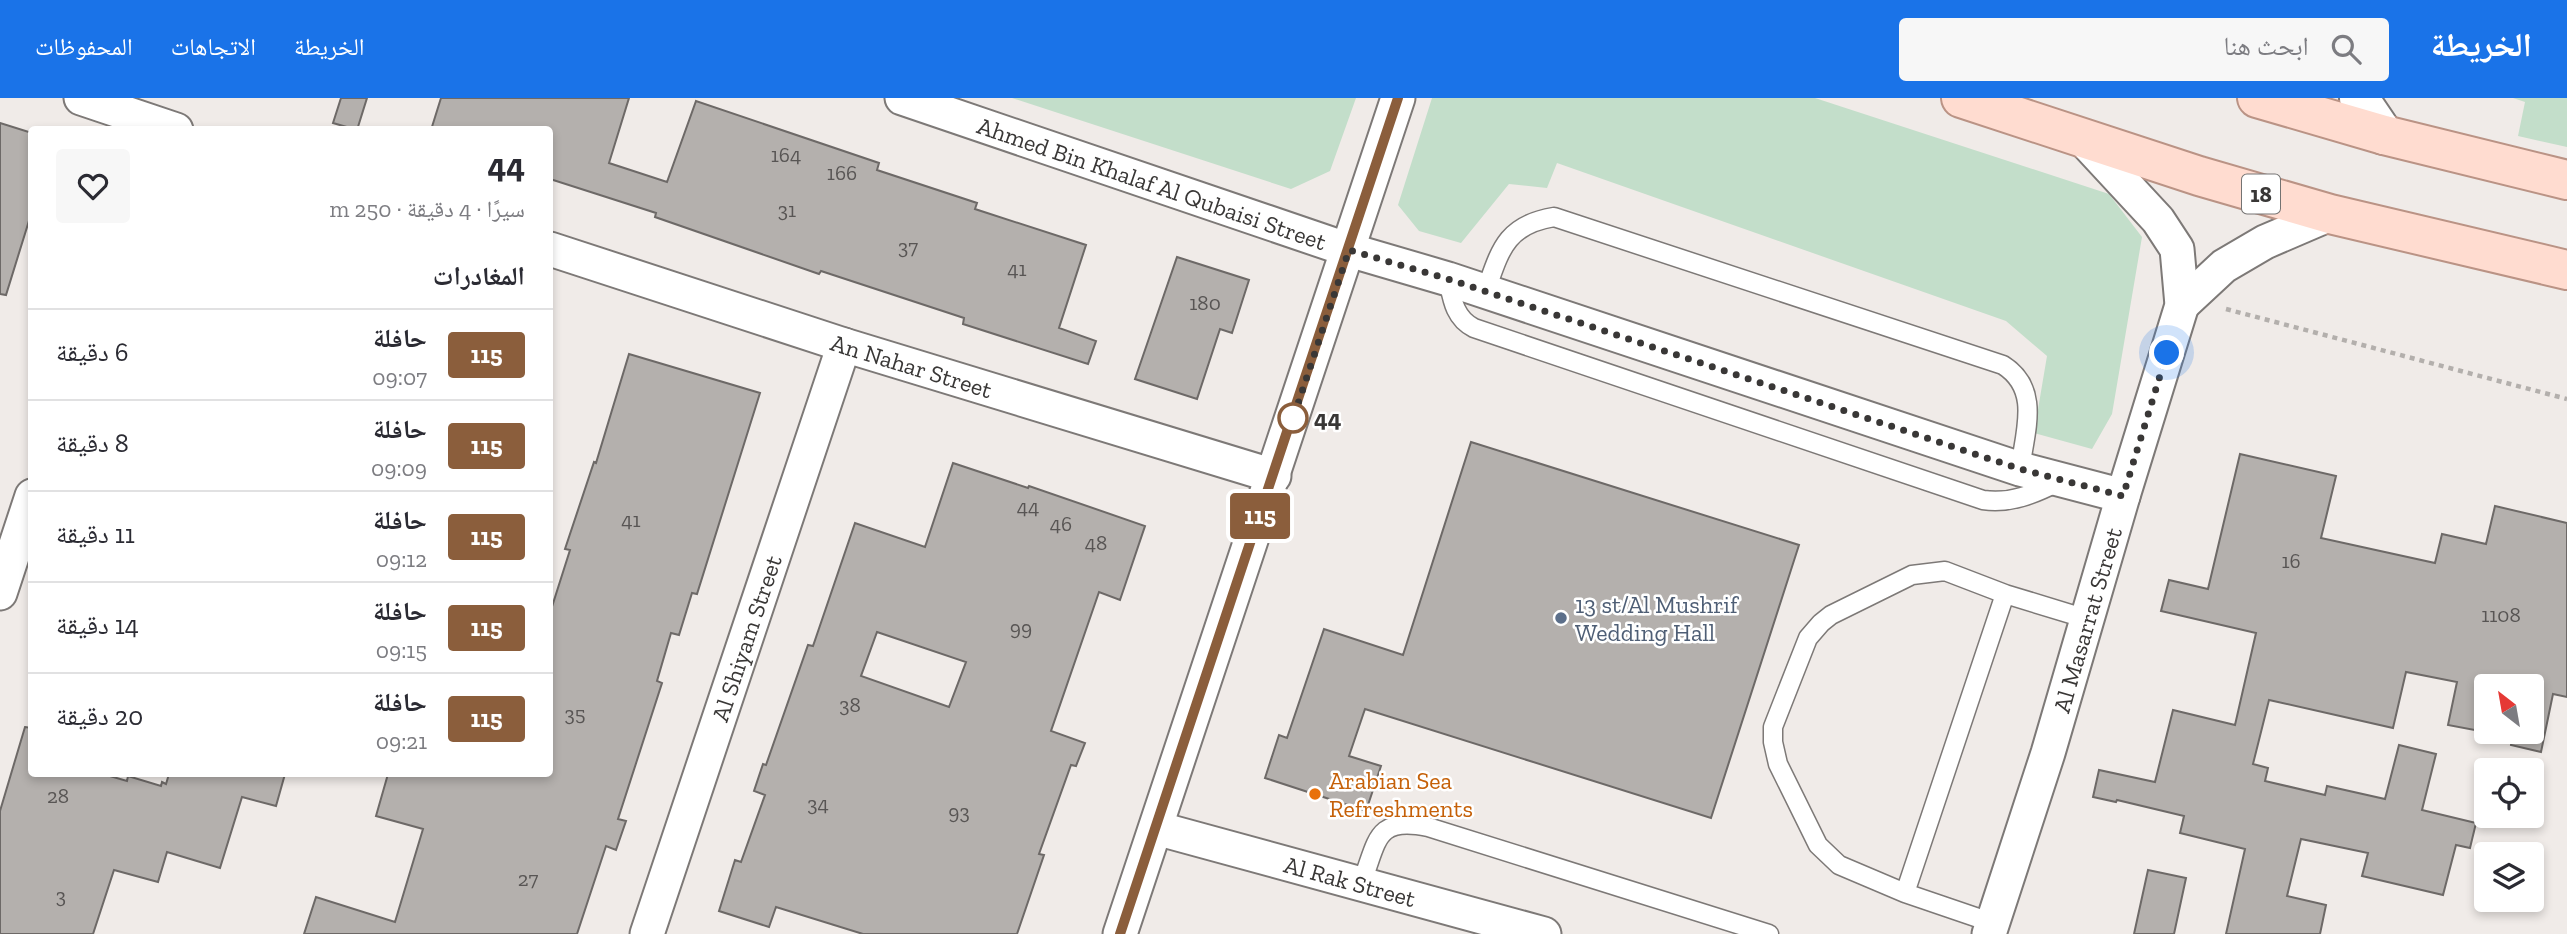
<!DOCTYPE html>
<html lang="ar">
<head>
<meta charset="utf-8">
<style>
  :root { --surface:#fff; --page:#f7f7f7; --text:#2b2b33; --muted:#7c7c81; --line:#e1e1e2; --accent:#1a73e8 }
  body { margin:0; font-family:"Zilla Slab","Noto Naskh Arabic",serif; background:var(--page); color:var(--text); direction:rtl; height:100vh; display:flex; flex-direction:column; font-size:26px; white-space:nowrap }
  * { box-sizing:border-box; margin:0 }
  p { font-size:23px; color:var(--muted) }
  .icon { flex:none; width:38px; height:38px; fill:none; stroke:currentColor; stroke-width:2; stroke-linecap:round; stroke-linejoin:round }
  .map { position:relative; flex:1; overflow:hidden; direction:ltr }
  .panel { position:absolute; left:28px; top:28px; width:525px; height:651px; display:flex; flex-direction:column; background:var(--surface); border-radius:7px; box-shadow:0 4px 10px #0003; direction:rtl }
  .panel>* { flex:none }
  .badge { padding:0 14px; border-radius:5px; font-size:24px; line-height:46px }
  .needle { width:46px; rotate:329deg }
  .fabs { position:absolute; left:2474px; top:576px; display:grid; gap:14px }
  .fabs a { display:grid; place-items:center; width:70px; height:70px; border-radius:7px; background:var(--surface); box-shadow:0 4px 10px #0003; font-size:35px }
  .you { position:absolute; width:35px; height:35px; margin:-18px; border:5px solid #fff; border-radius:50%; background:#1a73e8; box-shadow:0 0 0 10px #1a73e833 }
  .map>.badge { position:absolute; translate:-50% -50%; box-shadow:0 0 0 4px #fff }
  h2 { padding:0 28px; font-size:26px; line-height:63px }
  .round { display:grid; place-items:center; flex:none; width:74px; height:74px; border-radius:7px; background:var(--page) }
  .headline { display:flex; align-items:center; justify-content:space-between; height:119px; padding:0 28px }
  h1 { font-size:33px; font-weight:700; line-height:52px }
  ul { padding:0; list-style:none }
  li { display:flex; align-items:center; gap:21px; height:91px; padding:0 28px; border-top:2px solid var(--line) }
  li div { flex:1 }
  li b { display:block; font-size:26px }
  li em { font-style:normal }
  li .badge { min-width:77px; font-weight:700; text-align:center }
  header { display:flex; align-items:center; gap:42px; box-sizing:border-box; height:98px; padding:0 35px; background:var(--accent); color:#fff }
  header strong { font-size:33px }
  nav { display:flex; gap:38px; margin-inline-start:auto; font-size:24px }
  .search { width:490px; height:63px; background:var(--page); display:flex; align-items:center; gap:18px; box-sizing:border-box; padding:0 24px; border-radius:7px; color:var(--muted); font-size:26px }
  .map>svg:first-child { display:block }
  .green { fill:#c3deca }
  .building { fill:#b4b0ad; stroke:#6d6967; stroke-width:2; fill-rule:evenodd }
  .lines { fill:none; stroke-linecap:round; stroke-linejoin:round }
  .lane-casing { stroke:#7d7977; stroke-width:21 }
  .street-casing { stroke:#7d7977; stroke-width:37 }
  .secondary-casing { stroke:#7d7977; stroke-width:42 }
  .primary-casing { stroke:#ba9385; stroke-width:42 }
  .path { stroke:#b3afac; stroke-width:4.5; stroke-dasharray:5 5; stroke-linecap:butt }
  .lane { stroke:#fff; stroke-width:18 }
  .street { stroke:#fff; stroke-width:33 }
  .secondary { stroke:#fff; stroke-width:38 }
  .primary { stroke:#ffdcd0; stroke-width:38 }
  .line-casing { stroke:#fff; stroke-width:16 }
  .line { stroke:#8b5e3c; stroke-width:10 }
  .walk { stroke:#393736; stroke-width:7; stroke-dasharray:0 12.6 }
  .stop-dot { fill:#fff; stroke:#8b5e3c; stroke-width:3.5 }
  .service-dot { fill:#5c6f8a; stroke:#fff; stroke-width:2.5 }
  .food-dot { fill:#e8710a; stroke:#fff; stroke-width:2.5 }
  .labels { text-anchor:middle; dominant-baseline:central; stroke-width:5; stroke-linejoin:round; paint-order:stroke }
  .number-label { font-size:21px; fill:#585554 }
  .shield { fill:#fff; stroke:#747372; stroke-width:2 }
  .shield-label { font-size:23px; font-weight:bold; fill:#393736 }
  .street-label { font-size:24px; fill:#393736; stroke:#fff }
  .stop-label { font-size:24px; font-weight:bold; fill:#393736; stroke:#fff; text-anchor:start }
  .service-label { font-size:24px; fill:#4e5e75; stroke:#fff; text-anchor:start }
  .food-label { font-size:24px; fill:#c56008; stroke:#fff; text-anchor:start }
</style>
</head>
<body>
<header>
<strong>الخريطة</strong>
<div class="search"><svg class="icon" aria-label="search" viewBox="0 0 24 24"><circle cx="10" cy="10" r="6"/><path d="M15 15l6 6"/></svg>ابحث هنا</div>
<nav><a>الخريطة</a><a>الاتجاهات</a><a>المحفوظات</a></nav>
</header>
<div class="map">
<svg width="2567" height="836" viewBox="0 0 2567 836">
  <rect width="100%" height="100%" fill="#f0ebe8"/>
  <!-- green -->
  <path class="green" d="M1012 0H1356L1330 73 1291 91Z
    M1432 0H1815L2109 96 2142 139 2112 316 2092 351 2034 335 2047 258 2006 223 1557 65 1547 90 1509 86 1461 145 1419 133 1398 107Z
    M2513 0H2567V49L2518 38 2525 4Z"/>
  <!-- building -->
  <path class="building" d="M341 0H367L357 32 333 25Z
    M441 0H629L609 65 667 84 696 3 879 65 877 72 977 105 975 111 1086 147 1059 230 1096 243 1088 266 963 226 964 220 821 173 819 176 655 119 656 115 550 81V32H431Z
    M0 25 32 35V113L6 197 0 196Z
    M1177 159 1249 182 1232 235 1220 231 1197 301 1135 281Z
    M629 256 760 295 697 496 692 495 679 537 671 535 657 583 662 585 618 721 626 723 616 752 606 748 577 836H304L316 799 395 824 423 731 376 718 388 676H550V515L570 452 565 451 594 364 596 365Z
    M1471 344 1799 447 1711 720 1365 611 1349 658 1381 668 1366 713 1265 680 1279 637 1287 640 1324 531 1403 557Z
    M2240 356 2336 378 2321 440 2435 465 2442 436 2486 446 2495 408 2567 425V599L2553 596 2541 654 2511 647 2512 639 2448 627 2457 584 2406 574 2393 630 2269 602 2253 666 2268 670 2265 683 2325 697 2327 688 2385 701 2399 647 2436 656 2422 712 2476 725 2470 750 2456 747 2443 797 2362 778 2368 755 2301 741 2287 798 2326 807 2320 836H2226L2245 751 2180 735 2184 718 2117 702 2116 704 2093 699 2099 672 2155 684 2173 612 2235 627 2256 535 2161 513 2169 482 2208 491ZM2487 588H2532V634H2487Z
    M953 365 1028 390 1029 388 1145 428 1120 502 1099 494 1051 633 1085 645 1076 668 1071 667 1039 756 1044 757 1017 836H863L776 809 769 829 719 813 735 762 741 764 765 697 754 693 763 666 766 667 808 547 813 548 855 425 925 449ZM877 534 966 564 949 609 861 578Z
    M25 629 32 630V676H103L127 683 128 678 161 688 162 684 166 686 169 676H285L276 708 242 699 220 770 167 754 158 784 114 772 93 836H0V713Z
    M2148 772 2186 780 2174 836H2134Z"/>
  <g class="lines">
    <defs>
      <path id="lane" d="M1448 181C1452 200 1454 220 1474 230L1983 402C2011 406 2034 396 2058 384
        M1485 195C1500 153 1505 127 1554 119L2003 267C2041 291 2025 333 2020 371
        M1361 786C1378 744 1374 718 1428 729L1769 836
        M1905 795 1839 767 1818 747 1778 666 1773 644V629L1808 540 1821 525 1831 517 1912 477 1945 473 2005 496
        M1993 825 1905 795 2005 496 2087 521"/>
      <g id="street">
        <path d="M81 0 176 32"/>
        <path id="s1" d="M902 0 1349 152 1448 181 2020 371 2123 398"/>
        <path id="s2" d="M550 151 844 247 1274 378"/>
        <path d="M2182 207 2224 168 2265 144 2330 116"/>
        <path d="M0 495 32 398"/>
        <path id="s3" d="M1156 730 1544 836"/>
        <path id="s4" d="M647 836 844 247"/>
        <path d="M1120 836 1398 0"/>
        <path id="s5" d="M1989 836 2048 655 2123 398 2182 207 2177 151 2158 122 2081 39"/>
      </g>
      <path id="secondary" d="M2359 0 2384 37"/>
      <path id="primary" d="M1961 0 2199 78 2330 116 2567 172
        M2257 0 2384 37 2567 82"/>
    </defs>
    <!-- lane casing -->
    <use href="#lane" class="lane-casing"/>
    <!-- street casing -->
    <use href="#street" class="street-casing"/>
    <!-- secondary casing -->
    <use href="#secondary" class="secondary-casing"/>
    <!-- primary casing -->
    <use href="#primary" class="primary-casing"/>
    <!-- path -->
    <path class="path" d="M2226 211 2567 301"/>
    <!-- lane -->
    <use href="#lane" class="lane"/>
    <!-- street -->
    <use href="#street" class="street"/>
    <!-- secondary -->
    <use href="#secondary" class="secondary"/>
    <!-- primary -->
    <use href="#primary" class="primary"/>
  </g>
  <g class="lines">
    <defs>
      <path id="line" d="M1120 836 1398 0"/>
    </defs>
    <!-- line casing -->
    <use href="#line" class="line-casing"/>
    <!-- line -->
    <use href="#line" class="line"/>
    <!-- walk -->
    <path class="walk" d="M1293 320 1290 330 1349 152 1448 181 2020 371 2123 398 2167 255"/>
  </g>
  <!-- markers -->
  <circle class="stop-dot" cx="1293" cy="320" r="14"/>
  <circle class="service-dot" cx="1561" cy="520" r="7"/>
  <circle class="food-dot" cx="1315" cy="696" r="7"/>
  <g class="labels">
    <!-- number labels -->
    <g class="number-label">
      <text x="786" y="56">164</text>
      <text x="842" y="74">166</text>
      <text x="787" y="111">31</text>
      <text x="908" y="148">37</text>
      <text x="1017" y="170">41</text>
      <text x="1205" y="204">180</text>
      <text x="1028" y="408">44</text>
      <text x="631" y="421">41</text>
      <text x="1061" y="425">46</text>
      <text x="1096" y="444">48</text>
      <text x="2291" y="462">16</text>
      <text x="2501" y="516">1108</text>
      <text x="1021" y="529">99</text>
      <text x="850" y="606">38</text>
      <text x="575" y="615">35</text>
      <text x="58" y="697">28</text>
      <text x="818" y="705">34</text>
      <text x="959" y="713">93</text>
      <text x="528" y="780">27</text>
      <text x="61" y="797">3</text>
    </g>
    <!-- shield labels -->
    <rect class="shield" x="2242" y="76.5" width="38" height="39" rx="5"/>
    <g class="shield-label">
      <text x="2261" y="96">18</text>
    </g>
    <!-- street labels -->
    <g class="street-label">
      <text stroke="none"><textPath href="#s1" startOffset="264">Ahmed Bin Khalaf Al Qubaisi Street</textPath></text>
      <text stroke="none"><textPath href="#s2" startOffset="380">An Nahar Street</textPath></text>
      <text stroke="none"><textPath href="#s5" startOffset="329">Al Masarrat Street</textPath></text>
      <text stroke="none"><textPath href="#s4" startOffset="312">Al Shiyam Street</textPath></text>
      <text stroke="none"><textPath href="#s3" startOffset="201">Al Rak Street</textPath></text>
    </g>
    <!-- stop labels -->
    <g class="stop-label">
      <text x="1314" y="320">44</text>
    </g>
    <!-- service labels -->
    <g class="service-label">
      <text x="1575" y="506">13 st/Al Mushrif<tspan x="1575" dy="28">Wedding Hall</tspan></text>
    </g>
    <!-- food labels -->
    <g class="food-label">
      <text x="1329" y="682">Arabian Sea<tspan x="1329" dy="28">Refreshments</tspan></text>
    </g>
  </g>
</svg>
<div class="fabs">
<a><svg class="needle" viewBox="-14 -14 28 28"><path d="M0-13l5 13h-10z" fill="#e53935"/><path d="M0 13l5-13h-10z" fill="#7c7c81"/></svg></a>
<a><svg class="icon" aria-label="locate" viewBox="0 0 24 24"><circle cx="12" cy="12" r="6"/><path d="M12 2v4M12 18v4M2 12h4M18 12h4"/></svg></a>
<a><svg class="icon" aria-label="layers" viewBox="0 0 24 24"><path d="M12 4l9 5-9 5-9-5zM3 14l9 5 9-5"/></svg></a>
</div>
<div class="you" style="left:2167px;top:255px"></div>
<b class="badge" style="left:1260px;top:418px;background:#8b5e3c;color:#fff">115</b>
<section class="panel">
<div class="headline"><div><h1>44</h1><p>سيرًا · 4 دقيقة · 250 m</p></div><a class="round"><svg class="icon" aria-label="heart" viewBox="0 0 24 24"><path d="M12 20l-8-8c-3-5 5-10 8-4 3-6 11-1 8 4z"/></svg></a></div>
<h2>المغادرات</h2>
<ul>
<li><span class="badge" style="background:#8b5e3c;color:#fff">115</span><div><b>حافلة</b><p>09:07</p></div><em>6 دقيقة</em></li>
<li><span class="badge" style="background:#8b5e3c;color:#fff">115</span><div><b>حافلة</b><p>09:09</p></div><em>8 دقيقة</em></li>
<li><span class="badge" style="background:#8b5e3c;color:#fff">115</span><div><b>حافلة</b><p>09:12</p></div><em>11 دقيقة</em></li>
<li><span class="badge" style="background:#8b5e3c;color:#fff">115</span><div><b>حافلة</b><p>09:15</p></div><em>14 دقيقة</em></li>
<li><span class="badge" style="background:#8b5e3c;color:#fff">115</span><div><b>حافلة</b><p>09:21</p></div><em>20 دقيقة</em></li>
</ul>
</section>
</div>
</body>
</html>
